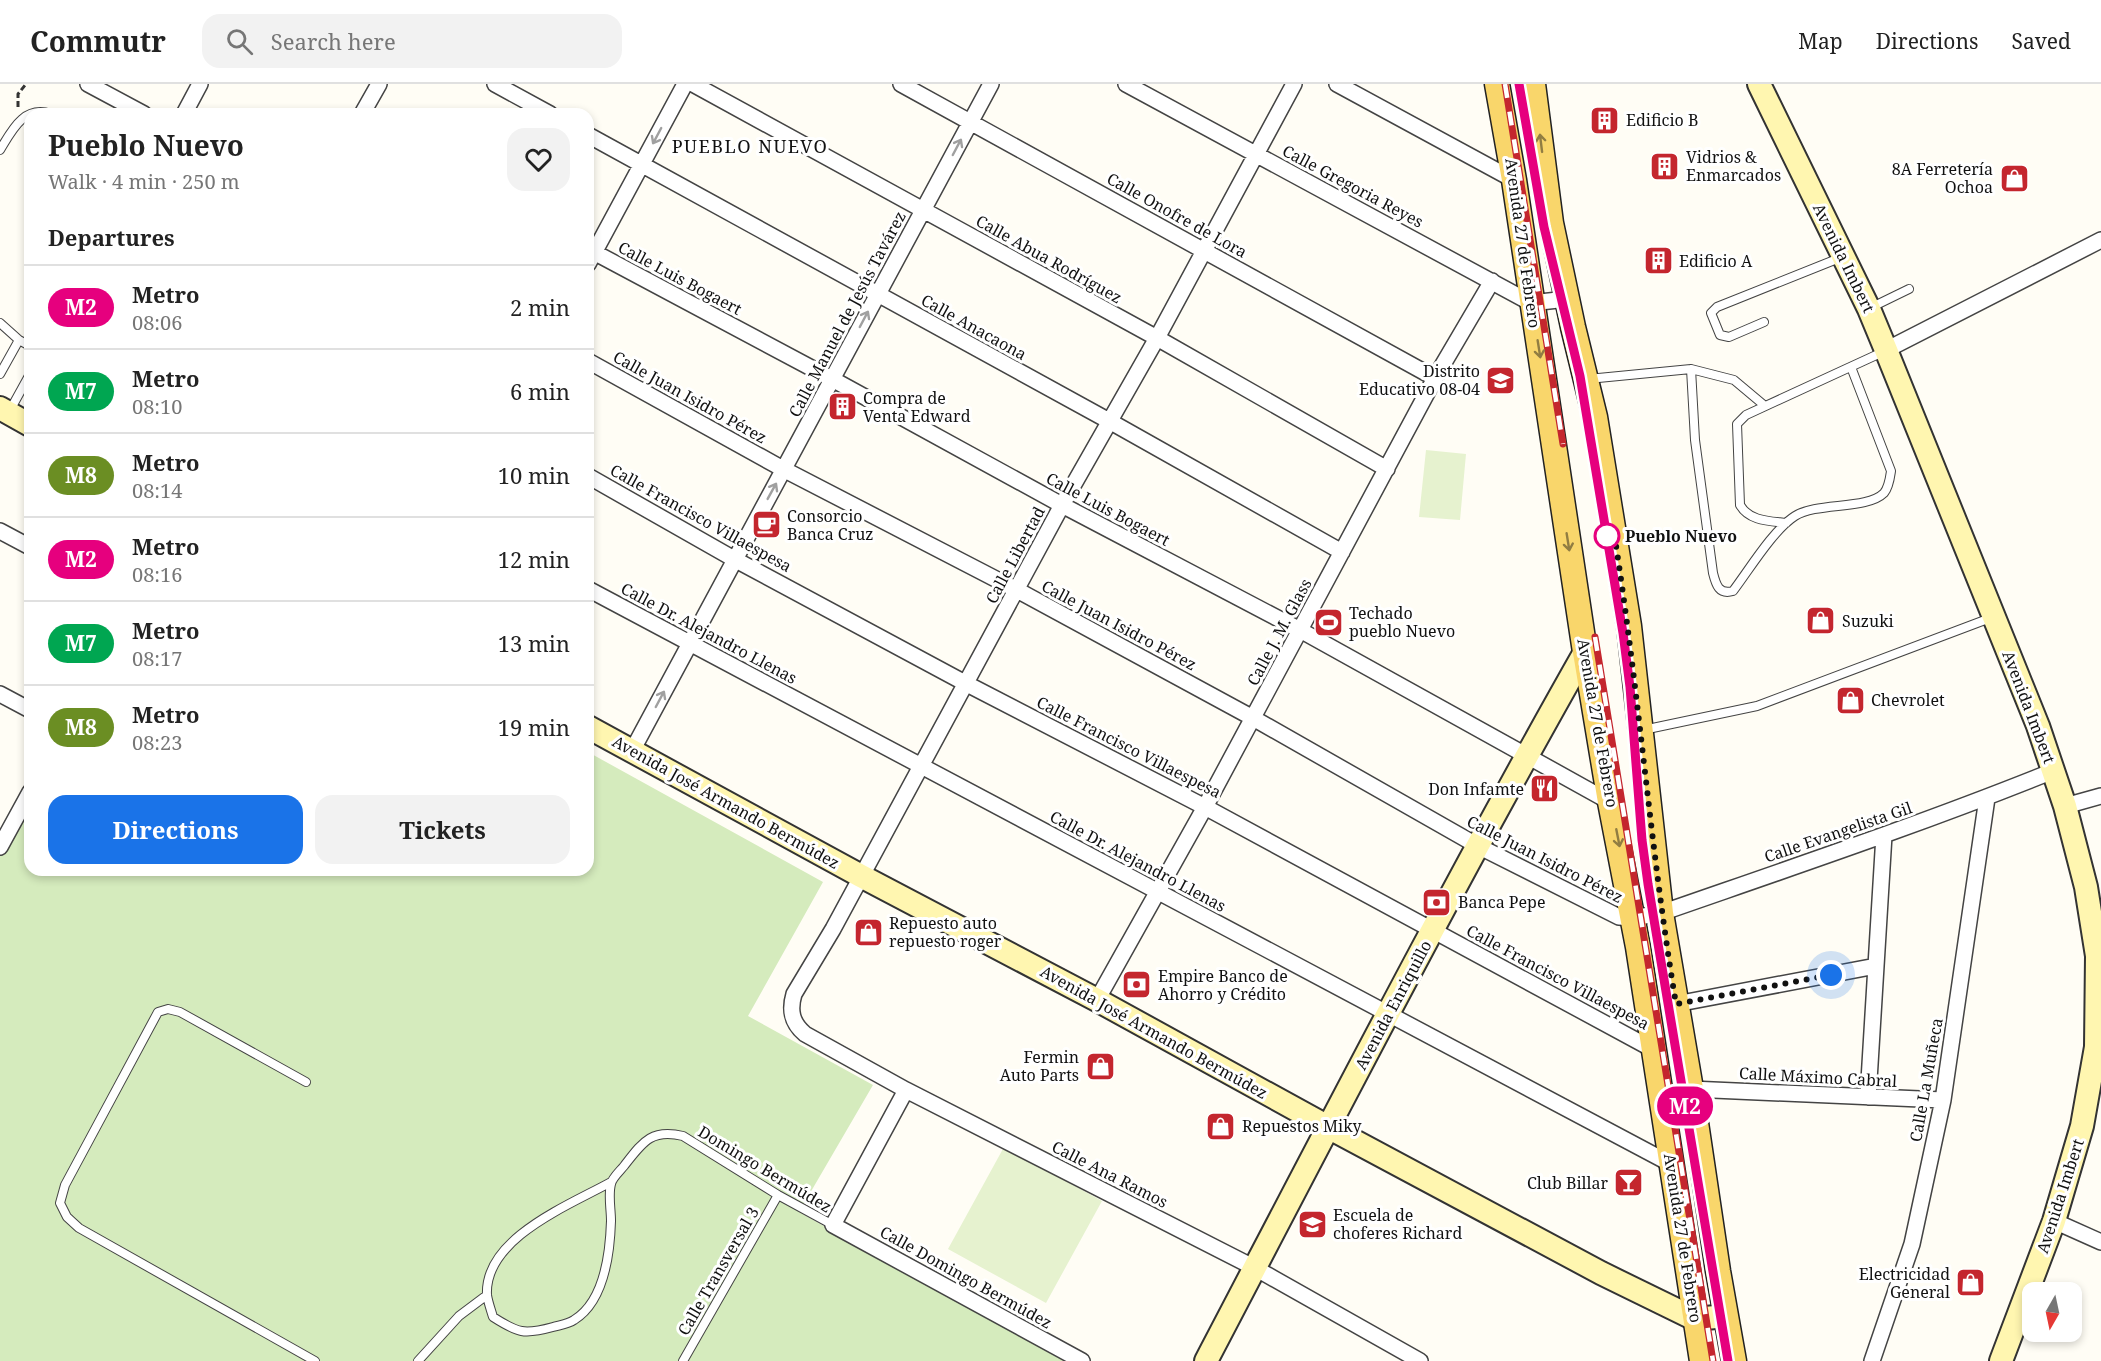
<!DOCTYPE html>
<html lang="en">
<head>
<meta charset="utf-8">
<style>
  :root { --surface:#fff; --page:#f2f2f2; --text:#222; --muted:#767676; --line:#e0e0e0; --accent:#1a73e8 }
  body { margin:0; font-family:"Noto Serif",serif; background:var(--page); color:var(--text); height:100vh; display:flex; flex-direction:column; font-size:22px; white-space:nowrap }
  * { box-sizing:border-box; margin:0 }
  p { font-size:20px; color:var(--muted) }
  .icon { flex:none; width:33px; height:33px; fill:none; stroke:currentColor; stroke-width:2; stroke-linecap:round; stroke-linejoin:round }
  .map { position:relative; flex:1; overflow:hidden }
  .sheet { position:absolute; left:24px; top:24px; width:570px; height:768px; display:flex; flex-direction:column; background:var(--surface); border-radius:18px; box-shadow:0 3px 9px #0003 }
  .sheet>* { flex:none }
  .badge { padding:0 12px; border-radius:20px; font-size:21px; line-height:39px }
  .needle { width:39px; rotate:189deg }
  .fabs { position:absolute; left:2022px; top:1198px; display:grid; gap:12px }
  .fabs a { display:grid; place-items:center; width:60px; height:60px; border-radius:12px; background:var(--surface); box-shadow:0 3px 9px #0003; font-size:30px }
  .you { position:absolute; width:30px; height:30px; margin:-15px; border:4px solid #fff; border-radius:50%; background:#1a73e8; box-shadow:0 0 0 9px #1a73e833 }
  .map>.badge { position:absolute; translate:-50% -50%; box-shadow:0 0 0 3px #fff }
  h2 { padding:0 24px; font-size:22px; line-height:54px }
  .round { display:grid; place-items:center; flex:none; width:63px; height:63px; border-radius:18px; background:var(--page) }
  .head { display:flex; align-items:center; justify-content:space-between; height:102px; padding:0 24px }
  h1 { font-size:28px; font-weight:700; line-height:45px }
  .cta { display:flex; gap:12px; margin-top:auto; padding:12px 24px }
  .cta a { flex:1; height:69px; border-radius:18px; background:var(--accent); color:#fff; font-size:24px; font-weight:700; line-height:69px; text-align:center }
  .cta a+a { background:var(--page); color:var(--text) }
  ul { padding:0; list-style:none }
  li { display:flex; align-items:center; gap:18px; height:84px; padding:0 24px; border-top:2px solid var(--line) }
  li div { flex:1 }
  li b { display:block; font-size:22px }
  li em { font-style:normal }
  li .badge { min-width:66px; font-weight:700; text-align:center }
  header { display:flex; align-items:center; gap:36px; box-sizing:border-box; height:84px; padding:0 30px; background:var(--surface); border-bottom:2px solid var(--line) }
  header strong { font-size:28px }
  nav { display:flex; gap:33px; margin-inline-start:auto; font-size:21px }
  .search { width:420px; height:54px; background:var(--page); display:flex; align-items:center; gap:15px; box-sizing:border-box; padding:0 21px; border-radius:18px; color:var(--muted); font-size:22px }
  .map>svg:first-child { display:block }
  .green { fill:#d5ebbd }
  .pitch { fill:#e6f2cf }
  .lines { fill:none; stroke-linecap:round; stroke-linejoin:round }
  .lane-casing { stroke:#444; stroke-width:10 }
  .street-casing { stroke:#444; stroke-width:18 }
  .secondary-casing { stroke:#333; stroke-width:26 }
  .primary-casing { stroke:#222; stroke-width:27 }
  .path { stroke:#333; stroke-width:3; stroke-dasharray:6 3; stroke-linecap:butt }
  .lane { stroke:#fff; stroke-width:8 }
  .street { stroke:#fff; stroke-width:15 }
  .secondary { stroke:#fff6b0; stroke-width:22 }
  .primary { stroke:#f9d66b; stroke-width:24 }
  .rail-casing { stroke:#c4262e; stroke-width:7 }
  .rail { stroke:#fff; stroke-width:4.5; stroke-dasharray:14; stroke-linecap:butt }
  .oneway { stroke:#a0a0a0 }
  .oneway2 { stroke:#917d42 }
  .line-casing { stroke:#fff; stroke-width:14 }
  .line { stroke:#e6007e; stroke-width:9 }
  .walk { stroke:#111; stroke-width:6; stroke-dasharray:0 10.8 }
  .stop-dot { fill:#fff; stroke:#e6007e; stroke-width:3 }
  .labels { text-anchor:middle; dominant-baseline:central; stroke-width:6; stroke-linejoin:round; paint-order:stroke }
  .poi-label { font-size:16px; fill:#111; stroke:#fff; text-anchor:start }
  .street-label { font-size:16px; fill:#111; stroke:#fff }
  .stop-label { font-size:16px; font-weight:bold; fill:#111; stroke:#fff; text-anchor:start }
  .neighbourhood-label { font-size:18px; letter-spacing:1.5px; fill:#111; stroke:#fff }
</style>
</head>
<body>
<header>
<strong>Commutr</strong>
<div class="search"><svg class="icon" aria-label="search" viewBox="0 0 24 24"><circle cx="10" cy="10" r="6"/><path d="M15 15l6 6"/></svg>Search here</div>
<nav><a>Map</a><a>Directions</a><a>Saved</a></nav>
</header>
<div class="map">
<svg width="2101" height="1277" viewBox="0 0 2101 1277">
  <rect width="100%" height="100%" fill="#fffdf5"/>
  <!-- green -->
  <path class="green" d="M588 668 823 798 748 932 873 1001 799 1128 1064 1277H0V768L30 711V786H588Z"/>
  <!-- pitch -->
  <path class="pitch" d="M1426 366 1466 370 1460 436 1419 433Z
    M1004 1063 1102 1117 1046 1219 948 1165Z"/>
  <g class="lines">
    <defs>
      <path id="lane" d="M0 66C12 46 24 21 51 30
        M1870 224 1909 205
        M1764 238 1729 253 1720 251 1711 229 1717 223 1842 173
        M0 239 19 256 30 262
        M0 290 19 256
        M1588 295 1691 285
        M1765 322 1734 296 1691 285 1695 356 1713 489C1716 501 1719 511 1733 507 1749 486 1773 446 1795 432 1817 418 1867 426 1884 409 1889 403 1890 394 1891 387L1851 283
        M9 328 30 290
        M1786 439C1769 437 1749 437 1740 421L1737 340 1746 331 1885 267
        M1643 646 1757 622 1993 533
        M306 998 180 928 168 925 158 928 65 1101 60 1119 67 1133 79 1144 315 1277
        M611 1098C570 1121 484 1154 487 1211 488 1218 491 1226 493 1233 518 1249 524 1251 553 1243 560 1241 568 1240 574 1236 605 1217 610 1169 611 1137 611 1125 608 1111 611 1100 612 1094 620 1087 624 1082 642 1059 651 1044 683 1052L778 1111 833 1141
        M418 1277 459 1232 487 1211
        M683 1277 778 1111"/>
      <path id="street" d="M88 0 144 30
        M495 0 550 30
        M693 0 1157 254 1387 385
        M901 0 1435 294
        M1126 0 1531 219 1567 215
        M1294 0 1157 254 1062 421 833 845 794 910C789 927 792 939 805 950L906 1006 1255 1184 1420 1277
        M1337 0 1514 96
        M184 30 200 0
        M362 30 379 0
        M588 51 1111 338 1342 468
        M588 165 832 295 1062 421 1300 546 1610 718
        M588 180 685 0
        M1886 266 2101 156
        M588 277 783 385 1017 506 1253 634 1478 762 1619 833 1633 834 1661 829C1793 783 1924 739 2053 687
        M588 392 734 475 965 599 1205 723 1654 966
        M0 447 30 463
        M588 505 1671 1080
        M0 610 30 626
        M632 667 991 0
        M2065 722 2101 712
        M0 763 30 708
        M1097 916 1205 723 1435 294 1492 197
        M1676 920 1876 882
        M1691 1005 1943 1016
        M906 1006 833 1141 1082 1277
        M1868 1013 1884 751
        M2054 1137 2101 1158
        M1872 1277 1912 1160 1943 1016 1987 714"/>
      <path id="secondary" d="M1759 0 1869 225 1886 266 2038 642 2065 722 2086 803 2097 872 2096 963 2082 1042 2054 1137 2001 1277
        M0 324 30 341
        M588 643 861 792 1097 916 1328 1043 1601 1189 1695 1235 1726 1232
        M1206 1277C1330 1040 1453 801 1585 568"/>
      <path id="primary" d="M1497 0 1514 96 1585 568 1610 718 1638 863 1702 1277
        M1533 0 1551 139 1573 243 1595 333 1629 542 1661 829 1691 1005 1718 1187 1734 1277"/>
    </defs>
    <!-- lane casing -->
    <use href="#lane" class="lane-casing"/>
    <!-- street casing -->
    <use href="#street" class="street-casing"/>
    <!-- secondary casing -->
    <use href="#secondary" class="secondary-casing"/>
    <!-- primary casing -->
    <use href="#primary" class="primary-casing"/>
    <!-- path -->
    <path class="path" d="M18 23V10L26 0"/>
    <!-- lane -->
    <use href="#lane" class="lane"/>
    <!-- street -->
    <use href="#street" class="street"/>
    <!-- secondary -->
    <use href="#secondary" class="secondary"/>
    <!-- primary -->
    <use href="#primary" class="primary"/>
    <defs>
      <path id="rail" d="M1505 0 1563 360
        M1519 0 1544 143 1580 292 1591 355
        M1623 549C1634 632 1637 717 1648 800L1728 1277
        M1595 553 1713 1277"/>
    </defs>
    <!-- rail casing -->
    <use href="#rail" class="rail-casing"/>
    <!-- rail -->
    <use href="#rail" class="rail"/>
  </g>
  <!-- one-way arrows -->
  <defs><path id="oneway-shaft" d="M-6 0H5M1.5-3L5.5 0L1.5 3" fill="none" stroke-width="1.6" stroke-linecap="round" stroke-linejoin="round" transform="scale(1.5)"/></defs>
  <g class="oneway">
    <use href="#oneway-shaft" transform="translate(657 52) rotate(118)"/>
    <use href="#oneway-shaft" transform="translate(957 63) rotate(-62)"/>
    <use href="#oneway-shaft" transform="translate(864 235) rotate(-62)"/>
    <use href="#oneway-shaft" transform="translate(772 407) rotate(-61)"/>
    <use href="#oneway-shaft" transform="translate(660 615) rotate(-62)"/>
  </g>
  <g class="oneway2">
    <use href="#oneway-shaft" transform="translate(1541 59) rotate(-97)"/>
    <use href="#oneway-shaft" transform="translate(1539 265) rotate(81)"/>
    <use href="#oneway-shaft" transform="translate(1568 458) rotate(81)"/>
    <use href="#oneway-shaft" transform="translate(1618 754) rotate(79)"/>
  </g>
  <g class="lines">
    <defs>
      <path id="line" d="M1519 0 1544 143 1580 292 1623 549 1630 603 1642 756 1648 800 1728 1277"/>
    </defs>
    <!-- line casing -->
    <use href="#line" class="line-casing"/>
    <!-- line -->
    <use href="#line" class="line"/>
    <!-- walk -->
    <path class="walk" d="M1607 452 1614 449C1639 606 1650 764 1676 920L1831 891"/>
  </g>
  <!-- icons -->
  <defs>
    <symbol id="building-square" viewBox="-11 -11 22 22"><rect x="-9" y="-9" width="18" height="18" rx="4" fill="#c4262e" stroke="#fff"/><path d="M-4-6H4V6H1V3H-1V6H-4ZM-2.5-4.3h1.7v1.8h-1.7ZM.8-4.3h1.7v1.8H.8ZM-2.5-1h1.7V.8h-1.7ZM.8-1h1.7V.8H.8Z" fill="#fff"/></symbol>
    <symbol id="shop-square" viewBox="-11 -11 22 22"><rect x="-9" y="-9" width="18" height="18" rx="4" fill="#c4262e" stroke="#fff"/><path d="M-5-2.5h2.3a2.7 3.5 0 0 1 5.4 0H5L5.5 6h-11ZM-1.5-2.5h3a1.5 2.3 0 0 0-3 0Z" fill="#fff"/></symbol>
    <symbol id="school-square" viewBox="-11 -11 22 22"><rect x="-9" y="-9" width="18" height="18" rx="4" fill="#c4262e" stroke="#fff"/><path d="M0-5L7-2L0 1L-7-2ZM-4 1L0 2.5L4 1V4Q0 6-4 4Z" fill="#fff"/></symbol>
    <symbol id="cafe-square" viewBox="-11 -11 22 22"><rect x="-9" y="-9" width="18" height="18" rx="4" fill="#c4262e" stroke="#fff"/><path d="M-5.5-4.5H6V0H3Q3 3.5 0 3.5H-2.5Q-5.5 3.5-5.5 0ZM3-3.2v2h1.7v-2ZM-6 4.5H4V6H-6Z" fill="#fff"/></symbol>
    <symbol id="stadium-square" viewBox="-11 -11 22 22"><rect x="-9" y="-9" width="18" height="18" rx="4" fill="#c4262e" stroke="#fff"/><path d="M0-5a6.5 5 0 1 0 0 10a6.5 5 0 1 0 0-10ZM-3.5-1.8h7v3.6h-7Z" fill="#fff"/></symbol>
    <symbol id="restaurant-square" viewBox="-11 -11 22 22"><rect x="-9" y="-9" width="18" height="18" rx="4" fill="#c4262e" stroke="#fff"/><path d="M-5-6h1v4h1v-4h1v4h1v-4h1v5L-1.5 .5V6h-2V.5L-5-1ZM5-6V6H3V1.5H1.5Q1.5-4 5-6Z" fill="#fff"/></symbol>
    <symbol id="bank-square" viewBox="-11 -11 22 22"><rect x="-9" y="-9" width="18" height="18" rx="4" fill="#c4262e" stroke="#fff"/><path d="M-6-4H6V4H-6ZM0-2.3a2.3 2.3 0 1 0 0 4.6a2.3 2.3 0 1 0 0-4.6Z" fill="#fff"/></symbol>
    <symbol id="bar-square" viewBox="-11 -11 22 22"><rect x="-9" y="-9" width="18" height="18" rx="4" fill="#c4262e" stroke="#fff"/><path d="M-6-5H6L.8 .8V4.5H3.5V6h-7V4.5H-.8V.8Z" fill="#fff"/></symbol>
  </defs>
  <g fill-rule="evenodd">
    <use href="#building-square" x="1588" y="20" width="33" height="33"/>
    <use href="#building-square" x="1648" y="66" width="33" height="33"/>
    <use href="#shop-square" x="1998" y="78" width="33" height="33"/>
    <use href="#building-square" x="1642" y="160" width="33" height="33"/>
    <use href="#school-square" x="1484" y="280" width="33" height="33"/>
    <use href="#building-square" x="826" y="306" width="33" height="33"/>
    <use href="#cafe-square" x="750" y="424" width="33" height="33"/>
    <use href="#shop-square" x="1804" y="520" width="33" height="33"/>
    <use href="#stadium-square" x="1312" y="522" width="33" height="33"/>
    <use href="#shop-square" x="1834" y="600" width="33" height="33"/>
    <use href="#restaurant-square" x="1528" y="688" width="33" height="33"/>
    <use href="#bank-square" x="1420" y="802" width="33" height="33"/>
    <use href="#shop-square" x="852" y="832" width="33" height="33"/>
    <use href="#bank-square" x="1120" y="884" width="33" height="33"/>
    <use href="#shop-square" x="1084" y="966" width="33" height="33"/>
    <use href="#shop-square" x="1204" y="1026" width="33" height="33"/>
    <use href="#bar-square" x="1612" y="1082" width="33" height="33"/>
    <use href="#school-square" x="1296" y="1124" width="33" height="33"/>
    <use href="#shop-square" x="1954" y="1182" width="33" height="33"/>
  </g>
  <!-- markers -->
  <circle class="stop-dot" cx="1607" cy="452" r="12"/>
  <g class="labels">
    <!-- poi labels -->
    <g class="poi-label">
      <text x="1626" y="36">Edificio B</text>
      <text x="1686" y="73">Vidrios &amp;<tspan x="1686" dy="18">Enmarcados</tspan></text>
      <text x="1993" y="85" text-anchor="end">8A Ferretería<tspan x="1993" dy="18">Ochoa</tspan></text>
      <text x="1679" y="177">Edificio A</text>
      <text x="1480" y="287" text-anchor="end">Distrito<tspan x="1480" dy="18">Educativo 08-04</tspan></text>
      <text x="863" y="314">Compra de<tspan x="863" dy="18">Venta Edward</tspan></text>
      <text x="787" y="432">Consorcio<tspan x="787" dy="18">Banca Cruz</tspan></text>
      <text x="1349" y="529">Techado<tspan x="1349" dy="18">pueblo Nuevo</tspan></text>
      <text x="1842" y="537">Suzuki</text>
      <text x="1871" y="616">Chevrolet</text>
      <text x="1524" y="705" text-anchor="end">Don Infamte</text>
      <text x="1458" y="818">Banca Pepe</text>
      <text x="889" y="839">Repuesto auto<tspan x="889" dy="18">repuesto roger</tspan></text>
      <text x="1158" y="892">Empire Banco de<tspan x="1158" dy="18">Ahorro y Crédito</tspan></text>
      <text x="1079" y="973" text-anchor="end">Fermin<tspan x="1079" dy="18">Auto Parts</tspan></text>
      <text x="1242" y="1042">Repuestos Miky</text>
      <text x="1608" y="1099" text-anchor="end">Club Billar</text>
      <text x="1333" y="1131">Escuela de<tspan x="1333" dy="18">choferes Richard</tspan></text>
      <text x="1950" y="1190" text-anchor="end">Electricidad<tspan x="1950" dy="18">General</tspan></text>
    </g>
    <!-- street labels -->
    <g class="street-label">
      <text transform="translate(1353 102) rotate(28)">Calle Gregoria Reyes</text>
      <text transform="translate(1177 131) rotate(29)">Calle Onofre de Lora</text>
      <text transform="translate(1523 159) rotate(82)">Avenida 27 de Febrero</text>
      <text transform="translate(1844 174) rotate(64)">Avenida Imbert</text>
      <text transform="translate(1049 175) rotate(29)">Calle Abua Rodríguez</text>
      <text transform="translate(680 194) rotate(28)">Calle Luis Bogaert</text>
      <text transform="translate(847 230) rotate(-62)">Calle Manuel de Jesús Tavárez</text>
      <text transform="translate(974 243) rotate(29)">Calle Anacaona</text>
      <text transform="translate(690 313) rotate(29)">Calle Juan Isidro Pérez</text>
      <text transform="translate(1108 425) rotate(28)">Calle Luis Bogaert</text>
      <text transform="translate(701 434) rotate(29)">Calle Francisco Villaespesa</text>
      <text transform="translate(1015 471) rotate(-62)">Calle Libertad</text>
      <text transform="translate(1119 541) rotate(28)">Calle Juan Isidro Pérez</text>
      <text transform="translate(1279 548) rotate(-62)">Calle J. M. Glass</text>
      <text transform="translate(709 549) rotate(28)">Calle Dr. Alejandro Llenas</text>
      <text transform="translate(2029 623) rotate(69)">Avenida Imbert</text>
      <text transform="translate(1598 639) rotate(80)">Avenida 27 de Febrero</text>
      <text transform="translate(1129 663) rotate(27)">Calle Francisco Villaespesa</text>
      <text transform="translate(726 718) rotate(29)">Avenida José Armando Bermúdez</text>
      <text transform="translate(1838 748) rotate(-19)">Calle Evangelista Gil</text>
      <text transform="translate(1545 775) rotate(27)">Calle Juan Isidro Pérez</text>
      <text transform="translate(1138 777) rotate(28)">Calle Dr. Alejandro Llenas</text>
      <text transform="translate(1558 893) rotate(28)">Calle Francisco Villaespesa</text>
      <text transform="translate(1393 921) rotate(-62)">Avenida Enriquillo</text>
      <text transform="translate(1154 948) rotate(29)">Avenida José Armando Bermúdez</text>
      <text transform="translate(1818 993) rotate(3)">Calle Máximo Cabral</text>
      <text transform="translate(1926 996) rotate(-80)">Calle La Muñeca</text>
      <text transform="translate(765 1085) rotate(31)">Domingo Bermúdez</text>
      <text transform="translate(1110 1090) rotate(27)">Calle Ana Ramos</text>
      <text transform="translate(2060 1112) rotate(-72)">Avenida Imbert</text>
      <text transform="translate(1683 1154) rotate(81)">Avenida 27 de Febrero</text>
      <text transform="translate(718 1187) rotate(-60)">Calle Transversal 3</text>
      <text transform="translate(966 1193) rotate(29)">Calle Domingo Bermúdez</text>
    </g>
    <!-- stop labels -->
    <g class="stop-label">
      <text x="1625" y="452">Pueblo Nuevo</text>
    </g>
    <!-- neighbourhood labels -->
    <g class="neighbourhood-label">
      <text x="750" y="62">PUEBLO NUEVO</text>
    </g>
  </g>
</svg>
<div class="fabs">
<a><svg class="needle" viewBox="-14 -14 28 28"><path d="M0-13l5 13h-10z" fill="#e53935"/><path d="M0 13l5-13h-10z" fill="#767676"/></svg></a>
</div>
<div class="you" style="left:1831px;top:891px"></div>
<b class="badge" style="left:1685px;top:1022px;background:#e6007e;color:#fff">M2</b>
<section class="sheet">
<div class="head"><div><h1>Pueblo Nuevo</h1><p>Walk · 4 min · 250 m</p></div><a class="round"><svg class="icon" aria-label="heart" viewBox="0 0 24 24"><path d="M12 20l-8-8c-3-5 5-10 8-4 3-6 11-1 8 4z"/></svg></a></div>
<h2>Departures</h2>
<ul>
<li><span class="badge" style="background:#e6007e;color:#fff">M2</span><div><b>Metro</b><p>08:06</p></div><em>2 min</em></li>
<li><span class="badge" style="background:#00a651;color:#fff">M7</span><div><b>Metro</b><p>08:10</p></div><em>6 min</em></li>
<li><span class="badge" style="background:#6b8e23;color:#fff">M8</span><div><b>Metro</b><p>08:14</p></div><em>10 min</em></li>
<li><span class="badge" style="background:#e6007e;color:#fff">M2</span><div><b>Metro</b><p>08:16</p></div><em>12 min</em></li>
<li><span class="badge" style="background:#00a651;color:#fff">M7</span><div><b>Metro</b><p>08:17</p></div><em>13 min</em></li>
<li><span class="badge" style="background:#6b8e23;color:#fff">M8</span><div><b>Metro</b><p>08:23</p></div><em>19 min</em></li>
</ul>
<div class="cta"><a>Directions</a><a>Tickets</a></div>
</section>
</div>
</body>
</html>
